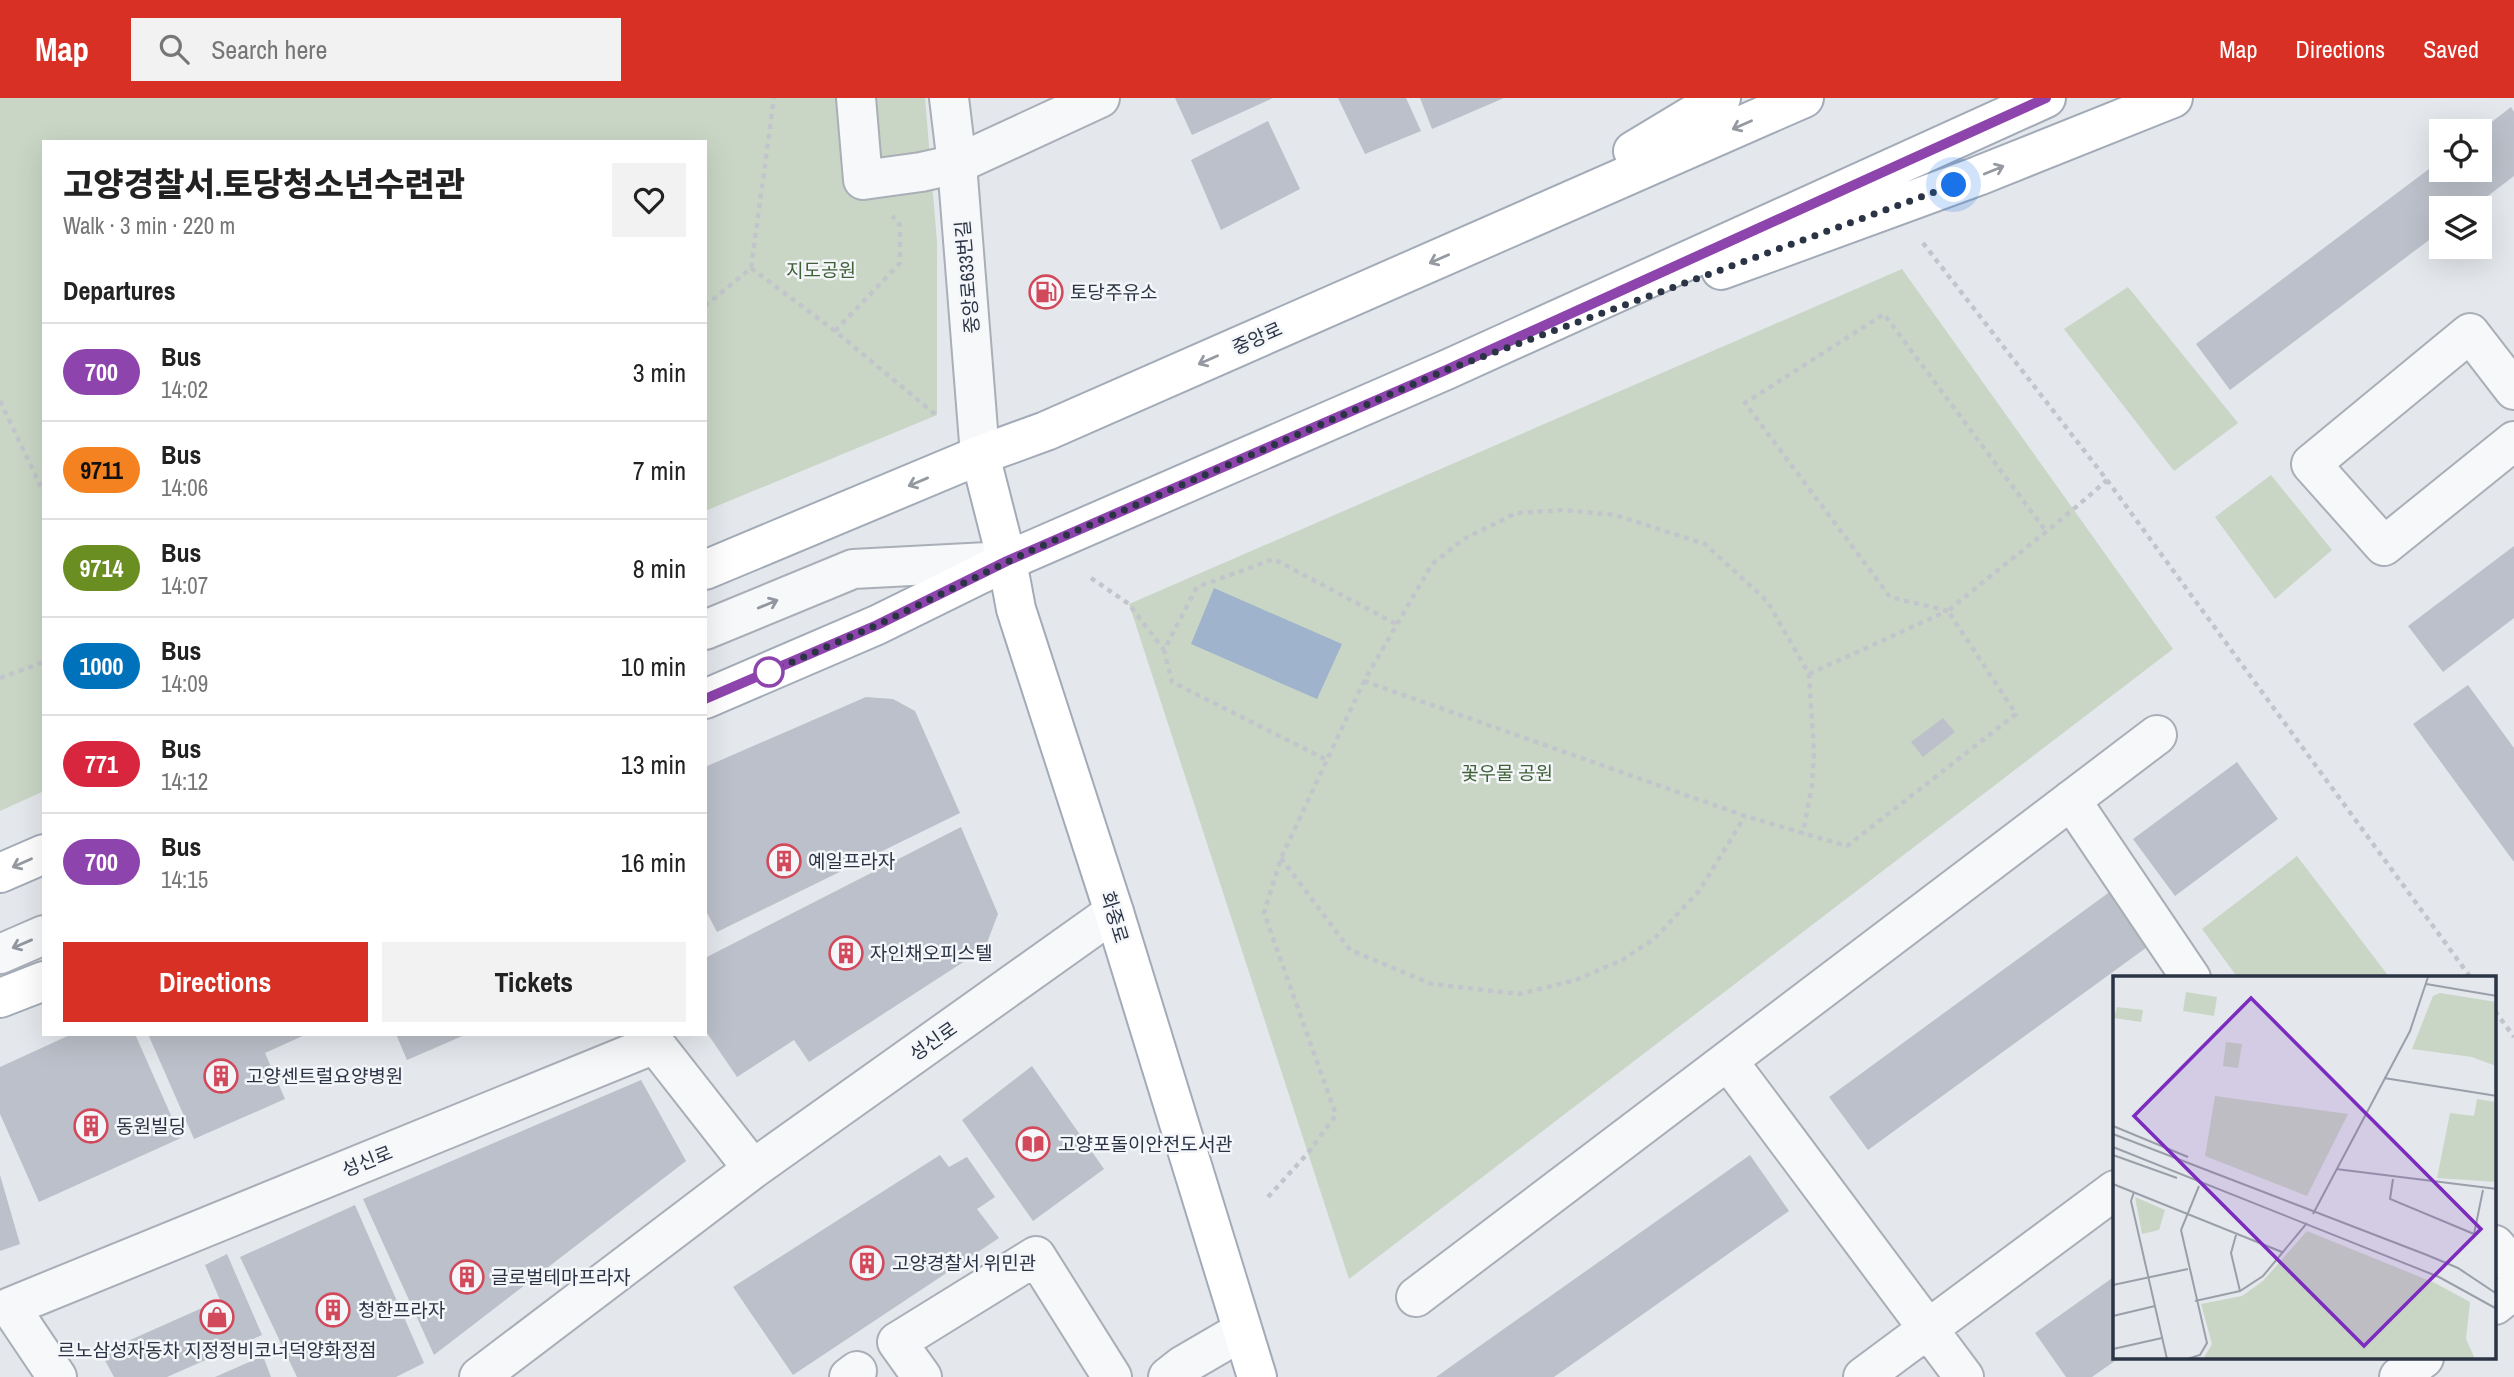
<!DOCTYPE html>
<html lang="en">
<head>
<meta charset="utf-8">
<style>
  :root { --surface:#fff; --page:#f2f2f2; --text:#222; --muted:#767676; --line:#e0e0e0; --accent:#d93025 }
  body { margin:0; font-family:"Archivo Narrow","Noto Sans KR",sans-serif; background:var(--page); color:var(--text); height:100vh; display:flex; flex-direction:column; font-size:26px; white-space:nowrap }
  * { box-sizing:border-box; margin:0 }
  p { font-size:23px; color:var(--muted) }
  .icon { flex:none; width:38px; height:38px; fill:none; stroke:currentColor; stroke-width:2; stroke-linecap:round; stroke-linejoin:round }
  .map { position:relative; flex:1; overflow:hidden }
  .side { position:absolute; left:42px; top:42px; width:665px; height:896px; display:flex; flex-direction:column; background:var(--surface); border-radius:0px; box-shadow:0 7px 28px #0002 }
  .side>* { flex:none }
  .badge { padding:0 14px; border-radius:23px; font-size:24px; line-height:46px }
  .fabs { position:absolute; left:2429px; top:21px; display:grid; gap:14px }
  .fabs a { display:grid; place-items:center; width:63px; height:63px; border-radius:0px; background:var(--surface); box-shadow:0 7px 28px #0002; font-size:35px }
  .you { position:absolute; width:35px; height:35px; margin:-18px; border:5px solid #fff; border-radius:50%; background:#1a73e8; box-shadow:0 0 0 10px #1a73e833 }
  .map>.badge { position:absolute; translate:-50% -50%; box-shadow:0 0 0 4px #fff }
  h2 { padding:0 21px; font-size:26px; line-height:63px }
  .round { display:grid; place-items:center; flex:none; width:74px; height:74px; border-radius:0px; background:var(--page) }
  .summary { display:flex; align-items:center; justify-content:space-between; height:119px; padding:0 21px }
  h1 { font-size:33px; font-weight:800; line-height:52px }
  .action { display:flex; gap:14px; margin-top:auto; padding:14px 21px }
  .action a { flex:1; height:80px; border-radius:0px; background:var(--accent); color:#fff; font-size:28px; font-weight:800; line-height:80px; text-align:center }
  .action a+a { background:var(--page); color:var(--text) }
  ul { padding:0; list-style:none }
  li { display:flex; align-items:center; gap:21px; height:98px; padding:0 21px; border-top:2px solid var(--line) }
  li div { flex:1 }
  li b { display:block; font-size:26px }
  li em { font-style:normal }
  li .badge { min-width:77px; font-weight:700; text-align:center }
  header { display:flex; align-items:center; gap:42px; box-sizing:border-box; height:98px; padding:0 35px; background:var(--accent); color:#fff }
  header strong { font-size:33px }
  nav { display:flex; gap:38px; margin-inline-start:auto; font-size:24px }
  .search { width:490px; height:63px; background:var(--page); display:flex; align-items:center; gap:18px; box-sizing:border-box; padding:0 24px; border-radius:0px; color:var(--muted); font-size:26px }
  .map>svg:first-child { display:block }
  .green { fill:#c9d6c5 }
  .water { fill:#9fb4cc }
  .building { fill:#bbc0ca }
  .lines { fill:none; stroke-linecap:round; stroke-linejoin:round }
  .minor-casing { stroke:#a9aeb7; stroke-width:42 }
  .major-casing { stroke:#a3abb8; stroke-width:42 }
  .path { stroke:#c2c5cb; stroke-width:4.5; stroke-dasharray:5 5; stroke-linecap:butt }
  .minor { stroke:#f7f8fa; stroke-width:38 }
  .major { stroke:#fff; stroke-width:38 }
  .oneway { stroke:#959aa2 }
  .oneway2 { stroke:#9196a0 }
  .line-casing { stroke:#fff; stroke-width:16 }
  .line { stroke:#8e44ad; stroke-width:10 }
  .walk { stroke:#2b3445; stroke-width:7; stroke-dasharray:0 12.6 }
  .stop-dot { fill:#fff; stroke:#8e44ad; stroke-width:3.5 }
  .labels { text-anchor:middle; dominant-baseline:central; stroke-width:5; stroke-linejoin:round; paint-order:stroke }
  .park-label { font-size:19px; fill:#3f6138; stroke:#f4f6f9 }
  .street-label { font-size:19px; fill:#2b3445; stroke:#f4f6f9 }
  .poi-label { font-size:19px; fill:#2b3445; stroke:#f4f6f9; text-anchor:start }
  .inset-road { fill:none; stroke:#9a9fa9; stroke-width:2 }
  .view { fill:#7b2cbf; fill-opacity:0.15; stroke:#7b2cbf; stroke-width:3.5 }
  .inset-edge { fill:none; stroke:#2b3445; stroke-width:3.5 }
</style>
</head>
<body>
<header>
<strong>Map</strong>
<div class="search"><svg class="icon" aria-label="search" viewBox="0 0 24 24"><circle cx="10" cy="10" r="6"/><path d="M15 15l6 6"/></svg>Search here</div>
<nav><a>Map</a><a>Directions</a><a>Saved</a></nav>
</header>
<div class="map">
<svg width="2514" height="1279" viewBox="0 0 2514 1279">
  <rect width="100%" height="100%" fill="#e4e7ec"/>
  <!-- green -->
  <path class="green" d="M0 0H925L937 144V317L705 413V44H44V693L0 713Z
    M1902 171 2173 551 1349 1181 1129 506Z
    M2128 189 2238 325 2174 373 2064 231Z
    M2271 377 2332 452 2275 501 2215 419Z
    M2297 758 2390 880H2238L2202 831Z"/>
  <!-- water -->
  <path class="water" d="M1214 490 1342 546 1317 601 1191 546Z"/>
  <!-- building -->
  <path class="building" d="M1175 0H1273L1192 37Z
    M1338 0H1406L1421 33 1365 56Z
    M1420 0H1504L1432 31Z
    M2511 9 2514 14V78L2472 110H2441V133L2230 292 2196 246 2441 62V72H2480V33Z
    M1268 23 1300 91 1221 132 1191 62Z
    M2514 448V520L2443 574 2408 528Z
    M2468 587 2514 650V764L2413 626Z
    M866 599 893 601 915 613 960 715 717 834 705 811V669Z
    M1943 620 1955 634 1923 659 1911 644Z
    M2237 664 2278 721 2175 798 2133 741Z
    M961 729 998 816 985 850 809 964 794 942 737 979 705 932V860Z
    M2115 790 2154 844 1868 1052 1829 999Z
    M72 936H135L181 1040 39 1104 0 1016V969Z
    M148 936H307L265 955 285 1001 194 1041Z
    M396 936H467L407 962Z
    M1032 968 1104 1071 1033 1123 962 1022Z
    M641 982 686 1063 434 1257 363 1101Z
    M940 1057 949 1069 967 1059 995 1099 977 1111 999 1140 793 1277 733 1189Z
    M1750 1057 1789 1113 1554 1279H1436Z
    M0 1077 20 1146 0 1153Z
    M355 1107 424 1265 396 1279H297L240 1159Z
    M227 1156 262 1237 167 1279H114L101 1255 220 1202 205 1167Z
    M2115 1178V1260H2119L2092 1279H2066L2035 1235Z
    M263 1258 271 1279H215Z"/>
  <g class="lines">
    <defs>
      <path id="minor" d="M856 0 863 82 921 74 957 66 1100 0
        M949 0 957 66 980 357
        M2514 292 2470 235 2311 366 2384 448 2514 343
        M705 532 853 471 1007 463
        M2071 702 2191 880
        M0 856 44 837
        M1728 963 1964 1279
        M2495 1147 2514 1170
        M1416 1199 2157 637
        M2495 1207 2514 1192
        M57 1279 10 1209 655 946 753 1071
        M479 1279 753 1071 1114 814
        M849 1279 857 1273
        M922 1279 897 1244 1036 1158 1112 1279
        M1168 1279 1182 1268 1242 1233
        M1863 1279 2115 1092
        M2399 1279 2424 1260"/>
      <path id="major" d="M1633 53 1721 0
        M1721 172 1978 78 2173 0
        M980 357 1007 463 1016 511 1114 814 1257 1279
        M705 472 980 357 1046 333 1804 0
        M705 601 877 527 1007 463 1446 272 2046 0
        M0 775 44 756
        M0 900 44 883"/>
    </defs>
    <!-- minor casing -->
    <use href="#minor" class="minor-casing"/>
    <!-- major casing -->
    <use href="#major" class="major-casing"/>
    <!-- path -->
    <path class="path" d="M1923 145 2107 382 2471 880
      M751 170 835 233 936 317
      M705 208 751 170 774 0
      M835 233 900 165V127L892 118
      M0 303 44 395
      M1091 480 1129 506 1164 552
      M1948 513 1890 499 1745 305 1884 216 2045 432
      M1809 576 1947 513
      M0 580 44 564
      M1364 583 1745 718 1847 748 2016 616 1948 513C2000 469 2056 428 2107 382
      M1325 661 1172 584 1164 552 1197 489 1274 461 1396 526
      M1281 760 1350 852 1432 886 1519 896 1576 882 1622 862 1654 841 1699 793 1745 718
      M2495 913 2514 939
      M1268 1099 1308 1055 1336 1017 1264 815 1281 760 1364 583 1432 466 1464 441 1516 415 1563 412 1615 417 1705 446 1767 503 1809 576 1814 655 1812 687 1803 735"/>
    <!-- minor -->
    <use href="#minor" class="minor"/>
    <!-- major -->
    <use href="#major" class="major"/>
  </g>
  <!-- one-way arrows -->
  <defs><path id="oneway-shaft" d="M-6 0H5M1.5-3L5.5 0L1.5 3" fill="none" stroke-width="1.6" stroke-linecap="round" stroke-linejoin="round" transform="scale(1.75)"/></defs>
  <g class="oneway">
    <use href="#oneway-shaft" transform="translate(1742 27) rotate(156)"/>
    <use href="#oneway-shaft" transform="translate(1994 72) rotate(-22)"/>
    <use href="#oneway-shaft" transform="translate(1439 161) rotate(156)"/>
    <use href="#oneway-shaft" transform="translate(1208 262) rotate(156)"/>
    <use href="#oneway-shaft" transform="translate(918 384) rotate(157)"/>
    <use href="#oneway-shaft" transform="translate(22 765) rotate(156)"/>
  </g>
  <g class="oneway2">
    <use href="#oneway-shaft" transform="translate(768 506) rotate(-22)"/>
    <use href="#oneway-shaft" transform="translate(22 846) rotate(157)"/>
  </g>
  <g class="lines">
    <defs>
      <path id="line" d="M705 601 877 527 1007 463 1446 272 2046 0"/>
    </defs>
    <!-- line casing -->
    <use href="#line" class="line-casing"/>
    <!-- line -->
    <use href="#line" class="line"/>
    <!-- walk -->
    <path class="walk" d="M769 574 877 527 1030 453 1446 272 1954 87"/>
  </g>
  <!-- icons -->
  <defs>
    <symbol id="fuel-ring" viewBox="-11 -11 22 22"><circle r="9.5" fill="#f4f6f9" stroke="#d1495b" stroke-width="1.5"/><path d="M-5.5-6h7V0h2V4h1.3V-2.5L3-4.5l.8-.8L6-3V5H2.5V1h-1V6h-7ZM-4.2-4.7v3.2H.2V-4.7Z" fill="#d1495b"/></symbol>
    <symbol id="building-ring" viewBox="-11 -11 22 22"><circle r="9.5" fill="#f4f6f9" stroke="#d1495b" stroke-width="1.5"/><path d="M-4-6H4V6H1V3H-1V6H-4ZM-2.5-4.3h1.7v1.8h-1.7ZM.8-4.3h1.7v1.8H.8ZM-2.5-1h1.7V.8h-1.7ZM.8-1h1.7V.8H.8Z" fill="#d1495b"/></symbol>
    <symbol id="library-ring" viewBox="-11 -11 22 22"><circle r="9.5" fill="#f4f6f9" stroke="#d1495b" stroke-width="1.5"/><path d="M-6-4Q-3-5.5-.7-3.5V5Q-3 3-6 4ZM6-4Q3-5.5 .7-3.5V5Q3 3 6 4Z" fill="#d1495b"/></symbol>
    <symbol id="shop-ring" viewBox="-11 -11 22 22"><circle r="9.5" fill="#f4f6f9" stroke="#d1495b" stroke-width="1.5"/><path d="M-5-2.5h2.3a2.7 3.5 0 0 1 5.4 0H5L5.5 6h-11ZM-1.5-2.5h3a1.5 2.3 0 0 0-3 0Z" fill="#d1495b"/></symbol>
  </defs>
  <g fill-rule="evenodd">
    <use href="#fuel-ring" x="1027" y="175" width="38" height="38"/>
    <use href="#building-ring" x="765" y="744" width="38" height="38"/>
    <use href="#building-ring" x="827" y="836" width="38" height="38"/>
    <use href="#building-ring" x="202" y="959" width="38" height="38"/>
    <use href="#building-ring" x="72" y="1009" width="38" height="38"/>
    <use href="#library-ring" x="1014" y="1027" width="38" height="38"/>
    <use href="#building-ring" x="848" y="1146" width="38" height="38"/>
    <use href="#building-ring" x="448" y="1160" width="38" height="38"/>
    <use href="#building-ring" x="314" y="1193" width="38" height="38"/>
    <use href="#shop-ring" x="198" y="1200" width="38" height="38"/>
  </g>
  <!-- markers -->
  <circle class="stop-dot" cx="769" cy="574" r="14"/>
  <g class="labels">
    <!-- park labels -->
    <g class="park-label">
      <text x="821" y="172">지도공원</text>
      <text x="1507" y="675">꽃우물 공원</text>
    </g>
    <!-- street labels -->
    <g class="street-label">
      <text transform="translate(967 179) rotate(-95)">중앙로633번길</text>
      <text transform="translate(1257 240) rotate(-24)">중앙로</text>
      <text transform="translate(1115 819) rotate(73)">화중로</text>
      <text transform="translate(933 943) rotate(-35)">성신로</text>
      <text transform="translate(367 1063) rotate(-22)">성신로</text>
    </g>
    <!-- poi labels -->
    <g class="poi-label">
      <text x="1070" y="194">토당주유소</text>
      <text x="808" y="763">예일프라자</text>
      <text x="870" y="855">자인채오피스텔</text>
      <text x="246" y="978">고양센트럴요양병원</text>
      <text x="116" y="1028">동원빌딩</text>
      <text x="1058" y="1046">고양포돌이안전도서관</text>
      <text x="892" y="1165">고양경찰서 위민관</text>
      <text x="491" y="1179">글로벌테마프라자</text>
      <text x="358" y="1212">청한프라자</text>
      <text x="217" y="1252" text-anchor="middle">르노삼성자동차 지정정비코너덕양화정점</text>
    </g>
  </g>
  <!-- overview -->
  <g transform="translate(2113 878)">
    <rect width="383" height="383" fill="#e4e7ec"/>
    <path d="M73 16 104 21 101 40 70 35ZM327 17 383 26V90L359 81 299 73 320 20ZM4 31 30 34 28 46 1 42ZM113 66 129 68 125 92 110 90ZM102 120 235 138 194 220 92 180ZM364 123 383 126V206L324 202 337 137 361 140ZM22 221 52 234 46 254 29 258ZM194 255 322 307 357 326 353 363 362 383H90L99 368 88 328 129 320 150 305Z" fill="#c9d6c5"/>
    <path class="inset-road" d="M313 8 384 20M271 102 384 120M0 150 75 181M0 158 314 279 345 292 384 318M0 171 326 301 384 333M0 179 64 202M223 193 384 213M280 203 277 223 361 258 370 214M0 208 169 276M21 216 18 225 54 383M200 238 297 55 315 1M123 259 118 277 127 315M0 309 75 293M82 325 127 315 150 300 194 247M0 340 42 330M0 373 49 362M74 383 87 379 94 367 68 254 86 210"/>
    <path class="view" d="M138 22 368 253 251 370 21 140Z"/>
    <rect width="383" height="383" class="inset-edge"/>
  </g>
</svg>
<div class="fabs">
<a><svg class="icon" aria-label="locate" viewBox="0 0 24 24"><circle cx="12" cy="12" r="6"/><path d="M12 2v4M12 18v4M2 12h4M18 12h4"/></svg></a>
<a><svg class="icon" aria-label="layers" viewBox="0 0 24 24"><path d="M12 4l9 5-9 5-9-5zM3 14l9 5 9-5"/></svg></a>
</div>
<div class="you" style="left:1954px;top:87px"></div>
<section class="side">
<div class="summary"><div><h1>고양경찰서.토당청소년수련관</h1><p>Walk · 3 min · 220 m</p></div><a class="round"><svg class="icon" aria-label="heart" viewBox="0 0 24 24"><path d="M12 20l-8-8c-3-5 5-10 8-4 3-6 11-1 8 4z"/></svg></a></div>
<h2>Departures</h2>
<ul>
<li><span class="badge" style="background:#8e44ad;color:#fff">700</span><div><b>Bus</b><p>14:02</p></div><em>3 min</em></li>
<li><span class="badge" style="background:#f58220;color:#111">9711</span><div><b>Bus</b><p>14:06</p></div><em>7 min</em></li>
<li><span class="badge" style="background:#6b8e23;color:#fff">9714</span><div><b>Bus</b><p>14:07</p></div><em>8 min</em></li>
<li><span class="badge" style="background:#0072bc;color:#fff">1000</span><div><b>Bus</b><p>14:09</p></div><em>10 min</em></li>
<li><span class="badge" style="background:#d7263d;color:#fff">771</span><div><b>Bus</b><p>14:12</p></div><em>13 min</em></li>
<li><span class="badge" style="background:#8e44ad;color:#fff">700</span><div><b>Bus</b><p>14:15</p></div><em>16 min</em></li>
</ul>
<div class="action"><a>Directions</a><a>Tickets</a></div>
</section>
</div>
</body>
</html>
